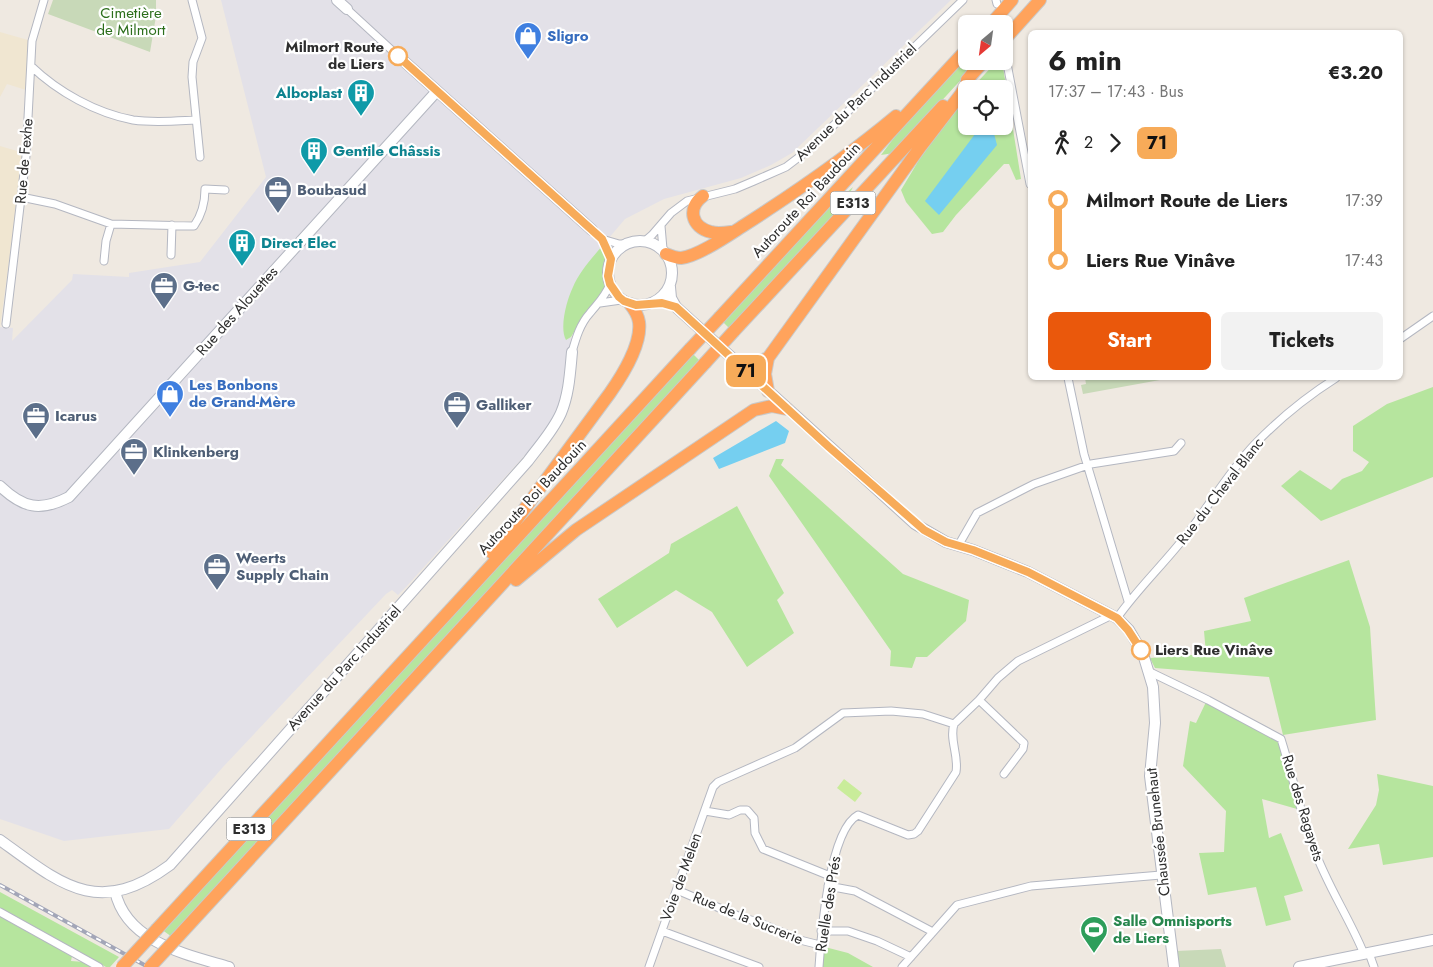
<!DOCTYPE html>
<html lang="en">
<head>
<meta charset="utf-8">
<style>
  :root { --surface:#fff; --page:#f2f2f2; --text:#222; --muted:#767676; --accent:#ea580c }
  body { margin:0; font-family:Jost,sans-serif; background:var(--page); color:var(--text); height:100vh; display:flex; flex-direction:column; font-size:19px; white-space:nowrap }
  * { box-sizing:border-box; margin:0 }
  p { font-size:16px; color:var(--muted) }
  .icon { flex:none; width:28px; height:28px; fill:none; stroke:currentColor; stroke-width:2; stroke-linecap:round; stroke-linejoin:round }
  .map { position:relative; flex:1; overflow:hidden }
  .drawer { position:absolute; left:1028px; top:30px; width:375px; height:350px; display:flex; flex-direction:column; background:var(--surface); border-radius:8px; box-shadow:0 1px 4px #0004 }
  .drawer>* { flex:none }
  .badge { padding:0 10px; border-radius:8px; font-size:18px; line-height:32px }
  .needle { width:32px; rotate:209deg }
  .controls { position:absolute; left:958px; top:15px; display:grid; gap:10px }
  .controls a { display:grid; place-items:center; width:55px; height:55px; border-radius:8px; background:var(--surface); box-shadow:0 1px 4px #0004; font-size:25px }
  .map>.badge { position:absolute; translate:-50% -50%; box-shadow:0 0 0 2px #fff }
  .legs { display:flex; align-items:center; gap:8px; height:55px; padding:0 20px; font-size:16px }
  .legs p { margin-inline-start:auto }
  .summary { display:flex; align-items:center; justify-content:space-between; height:85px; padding:0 20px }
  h1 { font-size:28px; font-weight:700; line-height:38px }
  .cta { display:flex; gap:10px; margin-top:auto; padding:10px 20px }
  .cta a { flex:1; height:58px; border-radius:8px; background:var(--accent); color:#fff; font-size:20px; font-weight:700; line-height:58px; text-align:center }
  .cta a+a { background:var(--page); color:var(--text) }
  ul { padding:0 20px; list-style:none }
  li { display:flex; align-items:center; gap:18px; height:60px; font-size:19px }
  li i { display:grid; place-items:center; width:8px; height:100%; margin:0 6px; background:currentColor }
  li i::after { content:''; width:12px; height:12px; margin:-6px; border:4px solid; border-radius:50%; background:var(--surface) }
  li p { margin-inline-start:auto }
  li:first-child i { background:linear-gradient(#0000 50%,currentColor 0) }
  li:last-child i { background:linear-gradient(currentColor 50%,#0000 0) }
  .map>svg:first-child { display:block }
  .industrial { fill:#e3e1e8 }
  .education { fill:#f0e6d1 }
  .green { fill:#b6e59e }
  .cemetery { fill:#c8d9b8 }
  .pitch { fill:#c9ec9a }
  .water { fill:#75cff0 }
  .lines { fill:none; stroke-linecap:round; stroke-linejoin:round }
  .street-casing { stroke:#b4b7c1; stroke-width:9 }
  .secondary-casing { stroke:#b4b7c1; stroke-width:12 }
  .highway-casing { stroke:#c9c9c9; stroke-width:14 }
  .street { stroke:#fff; stroke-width:7 }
  .secondary { stroke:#fff; stroke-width:10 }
  .highway { stroke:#ffa35c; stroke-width:12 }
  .rail-casing { stroke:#a3a6b8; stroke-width:4 }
  .rail { stroke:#fff; stroke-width:2; stroke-dasharray:5.5; stroke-linecap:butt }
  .highway-bridge-casing { stroke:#c9c9c9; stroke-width:14; stroke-linecap:butt }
  .highway-bridge { stroke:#ffa35c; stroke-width:12 }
  .line-1-casing { stroke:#fff; stroke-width:11 }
  .line-1 { stroke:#f7ab59; stroke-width:8 }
  .stop-1-dot { fill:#fff; stroke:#f7ab59; stroke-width:2.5 }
  .labels { text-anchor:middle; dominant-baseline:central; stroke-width:4.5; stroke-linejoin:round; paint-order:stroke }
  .shield { fill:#fff; stroke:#6d6d6d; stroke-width:1 }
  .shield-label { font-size:14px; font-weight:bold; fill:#2e2e2e }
  .park-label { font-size:15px; fill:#2c6e1b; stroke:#fff }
  .shop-label { font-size:15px; font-weight:bold; fill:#366cbe; stroke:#fff; text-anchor:start }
  .stop-label { font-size:15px; font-weight:bold; fill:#2e2e2e; stroke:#fff; text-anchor:end }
  .culture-label { font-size:15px; font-weight:bold; fill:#0d838f; stroke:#fff; text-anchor:start }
  .street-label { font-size:15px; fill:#2e2e2e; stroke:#fff }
  .service-label { font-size:15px; font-weight:bold; fill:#4e5e75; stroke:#fff; text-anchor:start }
  .leisure-label { font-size:15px; font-weight:bold; fill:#27864d; stroke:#fff; text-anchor:start }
</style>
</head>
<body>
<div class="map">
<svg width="1433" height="967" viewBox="0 0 1433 967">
  <rect width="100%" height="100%" fill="#efe9e1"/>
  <!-- industrial -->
  <path class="industrial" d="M221 0H951L792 153 771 165 741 178 664 199 625 219 603 245 566 340 571 337 567 378 558 411 542 436 406 587 398 595 392 590 386 594 223 767 169 829 64 841 0 819V327L13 328 12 341 72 280 73 274 129 277V273L200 262 266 177Z"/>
  <!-- education -->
  <path class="education" d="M0 32 28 40 26 90 7 84 0 97Z
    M0 146 24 153 0 327Z"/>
  <!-- green -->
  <path class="green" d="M966 56V61H978L894 153 881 155 902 127Z
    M997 61H1002L1021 179 1016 180 1009 164H1004L956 215 943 232 932 234 906 202 901 190 919 160 966 95V126H1004V89H971Z
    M853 187 841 210 731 330 722 321 818 218Z
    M603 245 607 255 603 274 605 290 586 312 571 337 566 340C559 328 567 299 573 287 579 272 593 257 603 245Z
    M693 354 701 362 172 937 161 929Z
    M1433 387V477L1321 521 1281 486 1300 470 1331 490 1342 479 1362 471 1369 462 1353 451V426L1387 404Z
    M776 459H784L781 465 903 574 969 600 966 621 927 657H916L912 668 890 666 891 651 769 476Z
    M737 506 784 593 777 600 794 633 747 667 712 612 676 590 617 628 598 599 669 553 671 544Z
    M1349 560 1370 627 1376 720 1283 735 1269 677 1155 668 1150 658 1206 654 1204 631 1251 621 1244 598Z
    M1206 702 1279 741 1297 809 1262 799 1269 838 1281 833 1303 891 1284 896 1291 920 1266 926 1256 887 1208 895 1199 853 1224 852 1226 811 1183 766 1190 721 1196 723Z
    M1377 774 1433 786V857L1383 865 1379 844 1348 849 1376 805 1379 790Z
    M0 892 119 957 110 967H106L0 909Z
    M0 916 72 956 71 961 84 962 93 967H0Z
    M821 946 848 953 873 967H821Z"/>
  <!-- cemetery -->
  <path class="cemetery" d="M53 0H156V16L150 52 48 14Z
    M1085 378H1171L1083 394 1081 385 1086 384Z
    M1221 949 1226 967H1178L1176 951Z"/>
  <!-- pitch -->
  <path class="pitch" d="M844 779 862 793 855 802 837 788Z"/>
  <!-- water -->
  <path class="water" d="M981 126H992L997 145 939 215 925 201Z
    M776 421 789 431 785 443 719 469 713 458Z"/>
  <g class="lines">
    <defs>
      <path id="street" d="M192 0 202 38 193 62 192 77 200 157
        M996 0 997 4
        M347 9 397 55
        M1005 53 1030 184
        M31 66C58 92 96 113 133 120 154 123 175 121 196 120
        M21 197 55 204 111 224 194 226C201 216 205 202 205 189L225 190
        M661 226 663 249
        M592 230 602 239 611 259
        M602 239 619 244H627
        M645 241 652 235 671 213 687 201 735 189 754 181 786 167 807 151 963 0
        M171 255 172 225
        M104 261 106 241 111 224
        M600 303 621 300
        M6 324 26 156 32 41 44 0
        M1400 339 1433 316
        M572 352C576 338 580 324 590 313 598 303 605 297 610 284
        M1068 378 1084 454 1128 601
        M958 546 977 513 1034 484 1091 464 1174 451 1181 443
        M1117 618C1138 588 1165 563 1188 533 1210 504 1229 472 1254 445 1279 419 1306 397 1336 378
        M1150 672 1208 700 1281 739C1292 774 1300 811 1313 846 1326 884 1349 917 1364 954
        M979 700 1024 743 1023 749 1004 774
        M705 811 729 815 740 810H747L754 818 755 833 763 849 830 876
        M828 886 855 891 933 932
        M677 890 743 918 755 921 786 934 792 938 820 945
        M0 912 99 967
        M662 931 759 967
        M821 931H848L877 941 911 957
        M1369 953 1374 967
        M649 967 713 787 718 782 795 748 843 713 891 711 923 714 954 724 979 700 998 678 1018 661 1112 615
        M819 967C821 936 829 830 858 815L908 835 914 834 918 831 956 772C959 755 949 740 954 724
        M902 967 957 905 1031 886 1161 875"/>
      <path id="secondary" d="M337 0 347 9
        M397 55 592 230
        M608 273a32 32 0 1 1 64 0a32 32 0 1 1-64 0Z
        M670 287 671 298 676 307 915 524 946 542 973 550 1028 572 1117 618 1129 630 1143 654 1153 687 1155 723 1150 776 1174 967
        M0 486C23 508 40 512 69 497L437 91
        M0 840C62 885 98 918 170 865L528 461C539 446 553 431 561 413 569 394 570 373 572 352
        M115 891C126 942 185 954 229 967
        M1299 967 1433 940"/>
      <path id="highway" d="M991 24 1012 0
        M1004 40 1040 0
        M967 80 984 61
        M703 196C687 208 691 227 711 232 717 234 724 233 731 232
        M666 254C671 256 676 258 681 258 699 256 730 234 746 224 799 190 847 157 896 116
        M720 317 966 50
        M734 331 943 106
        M741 366 751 365 768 358
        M768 391 765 374 768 358 921 146 961 94 971 75
        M492 553 610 393C622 376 642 344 639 322 638 315 634 309 630 304
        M516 580 576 530 754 410 772 406 787 409
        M157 929 690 349
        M175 940 705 363"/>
    </defs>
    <!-- street casing -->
    <use href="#street" class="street-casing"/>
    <!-- secondary casing -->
    <use href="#secondary" class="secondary-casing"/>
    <!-- highway casing -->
    <use href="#highway" class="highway-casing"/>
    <!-- street -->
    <use href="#street" class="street"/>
    <!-- secondary -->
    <use href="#secondary" class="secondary"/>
    <!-- highway -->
    <use href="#highway" class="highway"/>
    <defs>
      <path id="rail" d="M0 885 148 967"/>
    </defs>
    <!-- rail casing -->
    <use href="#rail" class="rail-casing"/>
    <!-- rail -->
    <use href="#rail" class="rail"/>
    <defs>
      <path id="highway-bridge" d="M690 349 720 317
        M705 363 734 331
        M122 967 157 929
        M150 967 175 940"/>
    </defs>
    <!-- highway-bridge casing -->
    <use href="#highway-bridge" class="highway-bridge-casing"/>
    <!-- highway-bridge -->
    <use href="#highway-bridge" class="highway-bridge"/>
  </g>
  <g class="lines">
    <defs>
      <path id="line-1" d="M398 56 602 239 611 259 608 276 610 284 619 297 624 301 636 305 662 303 676 307 829 447 924 530 946 542 973 550 1028 572 1117 618 1128 630 1141 650"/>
    </defs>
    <!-- line-1 casing -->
    <use href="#line-1" class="line-1-casing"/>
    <!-- line-1 -->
    <use href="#line-1" class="line-1"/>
  </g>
  <!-- icons -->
  <defs>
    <symbol id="shop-pin" viewBox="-11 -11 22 30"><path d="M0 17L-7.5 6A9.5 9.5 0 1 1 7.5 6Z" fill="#3f7fe0" stroke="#fff"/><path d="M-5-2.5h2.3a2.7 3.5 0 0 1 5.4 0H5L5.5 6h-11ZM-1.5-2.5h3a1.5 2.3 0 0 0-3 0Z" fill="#fff"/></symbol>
    <symbol id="building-pin" viewBox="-11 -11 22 30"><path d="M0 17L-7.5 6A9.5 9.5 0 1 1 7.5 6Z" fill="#0f9aa8" stroke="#fff"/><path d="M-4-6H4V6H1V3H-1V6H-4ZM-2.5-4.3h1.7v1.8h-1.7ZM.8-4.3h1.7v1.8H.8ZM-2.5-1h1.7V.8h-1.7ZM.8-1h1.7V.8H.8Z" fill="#fff"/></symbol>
    <symbol id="office-pin" viewBox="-11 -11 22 30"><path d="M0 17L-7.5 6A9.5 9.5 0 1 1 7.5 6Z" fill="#5c6f8a" stroke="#fff"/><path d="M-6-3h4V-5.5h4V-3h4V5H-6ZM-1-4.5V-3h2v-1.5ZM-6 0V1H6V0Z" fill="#fff"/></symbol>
    <symbol id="stadium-pin" viewBox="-11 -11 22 30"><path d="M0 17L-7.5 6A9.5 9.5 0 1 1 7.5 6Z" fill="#2e9e5b" stroke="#fff"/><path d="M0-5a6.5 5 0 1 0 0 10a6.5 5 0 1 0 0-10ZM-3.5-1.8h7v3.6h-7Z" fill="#fff"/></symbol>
  </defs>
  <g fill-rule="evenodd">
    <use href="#shop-pin" x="512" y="20" width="32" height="43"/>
    <use href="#building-pin" x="345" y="77" width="32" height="43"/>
    <use href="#building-pin" x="298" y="135" width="32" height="43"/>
    <use href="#office-pin" x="262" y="174" width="32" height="43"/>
    <use href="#building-pin" x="226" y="227" width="32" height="43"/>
    <use href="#office-pin" x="148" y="270" width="32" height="43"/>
    <use href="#shop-pin" x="154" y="378" width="32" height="43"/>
    <use href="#office-pin" x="441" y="389" width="32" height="43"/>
    <use href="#office-pin" x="20" y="400" width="32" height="43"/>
    <use href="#office-pin" x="118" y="436" width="32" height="43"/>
    <use href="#office-pin" x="201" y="551" width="32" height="43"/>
    <use href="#stadium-pin" x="1078" y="914" width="32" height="43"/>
  </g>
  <!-- markers -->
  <g class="stop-1-dot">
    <circle cx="398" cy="56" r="9"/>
    <circle cx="1141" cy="650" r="9"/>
  </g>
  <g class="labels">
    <!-- shield labels -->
    <g class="shield">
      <rect x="830.5" y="191.5" width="45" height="23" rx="4"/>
      <rect x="226.5" y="817.5" width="45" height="23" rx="4"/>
    </g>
    <g class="shield-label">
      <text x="853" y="203">E313</text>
      <text x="249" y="829">E313</text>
    </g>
    <!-- park labels -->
    <g class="park-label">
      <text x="131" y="13">Cimetière<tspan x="131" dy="17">de Milmort</tspan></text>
    </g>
    <!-- shop labels -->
    <g class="shop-label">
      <text x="547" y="36">Sligro</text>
      <text x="189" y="385">Les Bonbons<tspan x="189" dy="17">de Grand-Mère</tspan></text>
    </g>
    <!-- stop labels -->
    <g class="stop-label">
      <text x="384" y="47">Milmort Route<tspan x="384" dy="17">de Liers</tspan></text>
      <text x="1155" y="650" text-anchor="start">Liers Rue Vinâve</text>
    </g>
    <!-- culture labels -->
    <g class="culture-label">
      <text x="342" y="93" text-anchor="end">Alboplast</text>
      <text x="333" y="151">Gentile Châssis</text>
      <text x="261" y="243">Direct Elec</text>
    </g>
    <!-- street labels -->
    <g class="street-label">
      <text transform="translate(856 102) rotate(-44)">Avenue du Parc Industriel</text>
      <text transform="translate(24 161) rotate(-85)">Rue de Fexhe</text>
      <text transform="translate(806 200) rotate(-47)">Autoroute Roi Baudouin</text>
      <text transform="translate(237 311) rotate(-48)">Rue des Alouettes</text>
      <text transform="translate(1220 491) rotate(-52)">Rue du Cheval Blanc</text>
      <text transform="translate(532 497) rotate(-47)">Autoroute Roi Baudouin</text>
      <text transform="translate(344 668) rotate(-48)">Avenue du Parc Industriel</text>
      <text transform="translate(1303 808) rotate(73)">Rue des Ragayets</text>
      <text transform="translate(1158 832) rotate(-96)">Chaussée Brunehaut</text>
      <text transform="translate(681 877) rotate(-70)">Voie de Melen</text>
      <text transform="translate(828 904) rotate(-81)">Ruelle des Prés</text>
      <text transform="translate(748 918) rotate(22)">Rue de la Sucrerie</text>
    </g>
    <!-- service labels -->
    <g class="service-label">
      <text x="297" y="190">Boubasud</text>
      <text x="183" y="286">G-tec</text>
      <text x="476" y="405">Galliker</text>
      <text x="55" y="416">Icarus</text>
      <text x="153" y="452">Klinkenberg</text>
      <text x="236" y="558">Weerts<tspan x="236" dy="17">Supply Chain</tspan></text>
    </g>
    <!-- leisure labels -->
    <g class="leisure-label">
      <text x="1113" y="921">Salle Omnisports<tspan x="1113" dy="17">de Liers</tspan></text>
    </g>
  </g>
</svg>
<div class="controls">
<a><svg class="needle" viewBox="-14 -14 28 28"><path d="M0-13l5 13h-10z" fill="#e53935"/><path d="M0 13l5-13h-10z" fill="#767676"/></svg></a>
<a><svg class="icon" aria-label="locate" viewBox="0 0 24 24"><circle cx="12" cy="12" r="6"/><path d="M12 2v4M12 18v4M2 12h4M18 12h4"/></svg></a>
</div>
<b class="badge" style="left:746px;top:371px;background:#f7ab59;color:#111">71</b>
<section class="drawer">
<div class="summary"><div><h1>6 min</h1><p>17:37 – 17:43 · Bus</p></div><b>€3.20</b></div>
<div class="legs"><svg class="icon" aria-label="walk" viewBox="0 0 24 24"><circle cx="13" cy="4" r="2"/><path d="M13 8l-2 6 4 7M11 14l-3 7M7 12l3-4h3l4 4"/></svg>2<svg class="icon" aria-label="forward" viewBox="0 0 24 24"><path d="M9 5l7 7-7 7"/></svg><b class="badge" style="background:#f7ab59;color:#111">71</b></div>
<ul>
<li><i style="color:#f7ab59"></i><b>Milmort Route de Liers</b><p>17:39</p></li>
<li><i style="color:#f7ab59"></i><b>Liers Rue Vinâve</b><p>17:43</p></li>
</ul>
<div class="cta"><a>Start</a><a>Tickets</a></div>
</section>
</div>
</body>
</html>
